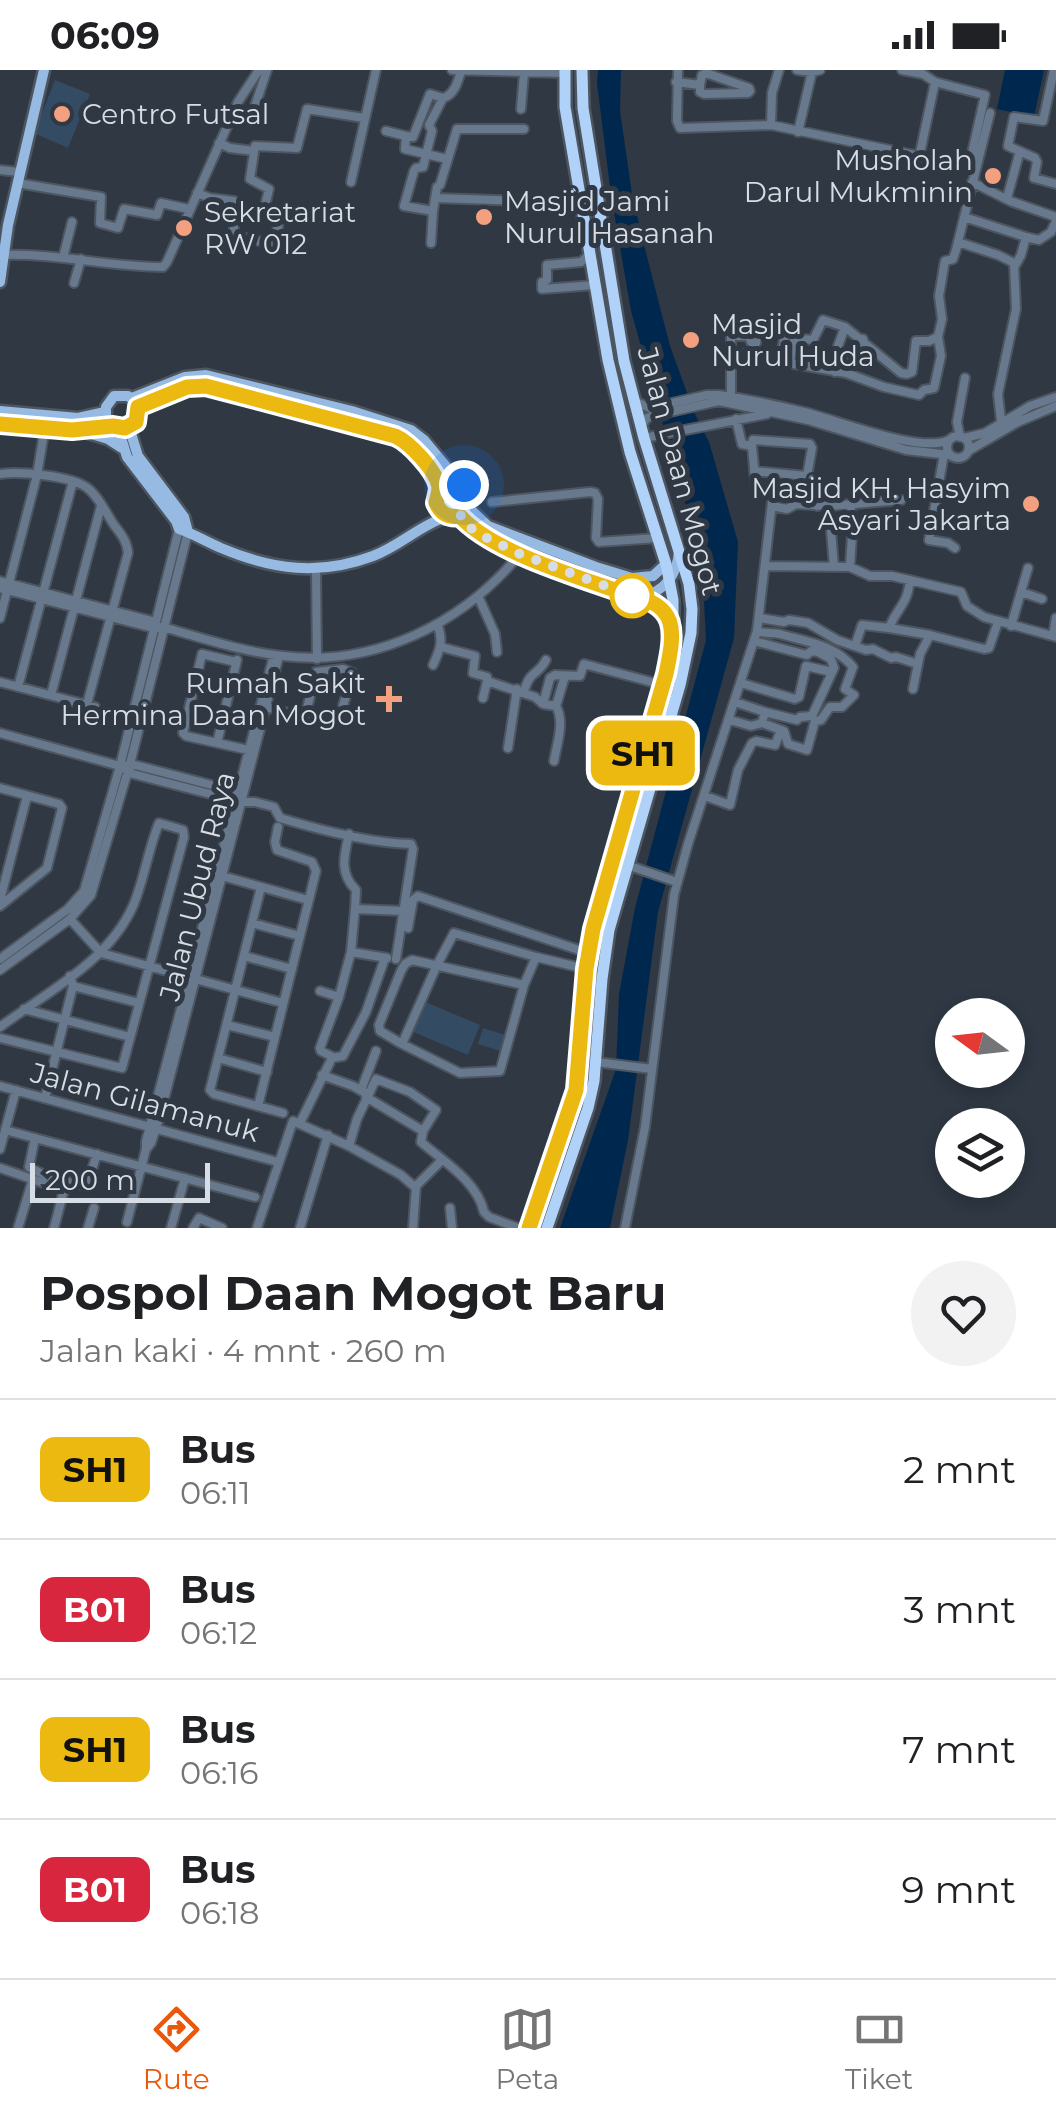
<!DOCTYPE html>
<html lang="id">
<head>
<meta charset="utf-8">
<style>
  :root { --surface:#fff; --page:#f2f2f2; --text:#202124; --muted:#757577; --line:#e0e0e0; --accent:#ea580c }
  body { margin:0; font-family:Montserrat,sans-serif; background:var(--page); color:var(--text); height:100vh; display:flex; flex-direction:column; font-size:38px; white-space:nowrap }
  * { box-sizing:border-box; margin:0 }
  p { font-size:32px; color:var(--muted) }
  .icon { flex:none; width:55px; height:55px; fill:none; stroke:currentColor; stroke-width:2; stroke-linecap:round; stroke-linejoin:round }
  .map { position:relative; height:1158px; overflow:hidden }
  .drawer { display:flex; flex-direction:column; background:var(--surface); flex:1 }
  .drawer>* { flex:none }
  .badge { padding:0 20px; border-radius:15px; font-size:35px; line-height:65px }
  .needle { width:65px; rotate:285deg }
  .tools { position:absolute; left:935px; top:928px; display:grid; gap:20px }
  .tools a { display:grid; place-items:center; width:90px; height:90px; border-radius:50%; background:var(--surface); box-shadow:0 5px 15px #0003; font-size:50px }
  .scale { position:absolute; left:30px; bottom:25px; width:180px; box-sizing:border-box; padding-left:10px; border:5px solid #d7dde4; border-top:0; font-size:28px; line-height:35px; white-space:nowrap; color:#d7dde4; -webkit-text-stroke:8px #2f3843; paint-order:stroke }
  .you { position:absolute; width:50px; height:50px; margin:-25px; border:8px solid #fff; border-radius:50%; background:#1a73e8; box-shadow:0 0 0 15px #1a73e833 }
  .map>.badge { position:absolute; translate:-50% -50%; box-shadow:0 0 0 5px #fff }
  .round { display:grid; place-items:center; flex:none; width:105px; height:105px; border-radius:52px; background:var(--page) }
  .summary { display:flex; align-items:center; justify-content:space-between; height:170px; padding:0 40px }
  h1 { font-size:48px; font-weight:700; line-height:75px }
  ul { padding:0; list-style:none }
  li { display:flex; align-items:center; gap:30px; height:140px; padding:0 40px; border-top:2px solid var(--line) }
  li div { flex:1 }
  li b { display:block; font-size:38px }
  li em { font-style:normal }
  li .badge { min-width:110px; font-weight:700; text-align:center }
  .status { display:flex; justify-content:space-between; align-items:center; height:70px; padding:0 50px; background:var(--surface); direction:ltr }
  .status svg { height:28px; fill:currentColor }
  .tabs { display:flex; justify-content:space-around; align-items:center; height:140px; border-top:2px solid var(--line); background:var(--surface); font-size:28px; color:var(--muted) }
  .tabs a { display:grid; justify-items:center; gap:5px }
  .tabs .on { color:var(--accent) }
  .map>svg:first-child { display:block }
  .green { fill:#344b64 }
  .water { fill:#00284e }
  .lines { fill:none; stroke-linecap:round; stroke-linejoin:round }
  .minor-casing { stroke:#4d5660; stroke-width:12 }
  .major-casing { stroke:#4d5660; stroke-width:15 }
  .highway-casing { stroke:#4d5660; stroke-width:16 }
  .minor { stroke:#68798d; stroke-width:8 }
  .major { stroke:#96bae2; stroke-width:10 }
  .highway { stroke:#b0d2f9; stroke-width:11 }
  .line-casing { stroke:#fff; stroke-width:22 }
  .line { stroke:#ecb910; stroke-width:15 }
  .walk { stroke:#d7dde4; stroke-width:10; stroke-dasharray:0 18 }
  .poi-dot { fill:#f2a080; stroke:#2f3843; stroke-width:4 }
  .stop-dot { fill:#fff; stroke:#ecb910; stroke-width:5 }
  .labels { text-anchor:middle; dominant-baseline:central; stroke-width:10; stroke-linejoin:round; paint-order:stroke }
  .poi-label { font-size:28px; fill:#d7dde4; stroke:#2f3843; text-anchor:start }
  .street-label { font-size:28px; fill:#d7dde4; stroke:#2f3843 }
</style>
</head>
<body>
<div class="status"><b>06:09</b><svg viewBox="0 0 49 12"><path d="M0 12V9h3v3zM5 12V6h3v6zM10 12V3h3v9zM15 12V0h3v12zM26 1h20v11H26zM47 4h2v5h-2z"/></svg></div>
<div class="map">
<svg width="1056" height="1158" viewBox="0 0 1056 1158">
  <rect width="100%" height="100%" fill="#2f3843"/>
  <!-- green -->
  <path class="green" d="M55 10 90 24 68 78 34 63Z
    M423 931 480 955 468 985 411 961Z
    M483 958 512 967 507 983 478 974Z"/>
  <!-- water -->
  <path class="water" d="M598 0H621L620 41 632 124 644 175 670 276 694 342 709 372 738 472 734 568 658 842 628 1070 610 1158H560L616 999 619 924 635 838 706 570 702 493 631 241 611 125 597 13Z
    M1005 0H1044L1034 47 997 39Z"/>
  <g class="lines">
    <defs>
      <path id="minor" d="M452 0 564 3
        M678 0 677 51 680 58 771 55 967 96 970 92 985 25 935 12 923 4 902 0
        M797 0 812 2 820 0
        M1054 0 1043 51 1014 47 1008 76 1035 88 1037 92 1034 108 1056 114
        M676 12 700 15V22L704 24 748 23 750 21 749 18 706 3 702 5 700 15
        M254 39 267 0
        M521 39 524 3
        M771 55 772 23 779 0
        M386 61 406 66
        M798 62 812 2
        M406 66 413 67 430 24 443 28
        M406 66 405 79 447 89
        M219 73 230 78 254 81
        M919 88 935 12
        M0 100 19 102
        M351 112 376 0
        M972 112 1010 131 1056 147
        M17 113 101 127 100 153 118 158 124 139 157 145 161 133 189 139
        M197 123 210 128 234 131V162L237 166 272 174 275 171 281 142 265 136 269 119 250 109 255 76 297 78 307 39 364 48
        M435 128 528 131 579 127
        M1007 128 1020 81
        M433 141 437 117 440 115 457 59H524
        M964 147 1026 167
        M958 172 998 185 1016 194 1021 185 1026 167 1039 170 1051 162 1056 151
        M431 173 433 141 404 136 414 101 416 98 423 97 432 61 429 55 443 28C454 25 458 12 461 1
        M3 185C57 183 109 197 163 197L167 192 238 32 259 0
        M589 185 581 192 547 195V210L542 212V219L595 215
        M63 188 72 152
        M74 213 81 189
        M863 269 853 282 846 303 884 317 919 325 924 320 934 318 941 286 938 267 942 249 939 226 944 196 945 191 953 189 956 180 990 43
        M731 285 753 283 766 289 846 303
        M790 293 794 268 813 270 823 250 845 257 901 303 907 304 912 302 916 271H929L938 267
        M835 302 838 276 845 257
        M731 327V266H749L751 272 756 273 760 254 770 251 787 255 780 290
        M634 331 650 338 707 325H719C747 329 776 335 804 342 837 350 921 384 949 370
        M736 349 742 374 752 376 756 418 768 420 773 424H784L818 432
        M642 355 647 348 652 346 719 331 808 350 906 380 950 385
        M1002 360 998 324 1016 239 1014 194
        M947 377a11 11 0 1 1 22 0a11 11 0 1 1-22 0Z
        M960 367 957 352 965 308
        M644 368 767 344
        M964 368 985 363 1030 336 1056 327
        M752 376 753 370 810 374 812 378 807 406 819 422 817 436
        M968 381 1018 352 1056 336
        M944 384 929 470 948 473 955 478
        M754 401 807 406
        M0 404C19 401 70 406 86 417 98 425 106 443 114 455 121 464 127 471 128 483L87 634
        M492 432 590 422 595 423 598 429 596 468 599 472 657 468
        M772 436 787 439 796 434 829 436 901 430
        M829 436 834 497
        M765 496 850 497 870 506H892L961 522 967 536 984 547 1056 567
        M850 497 852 465 851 434
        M316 500 317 589
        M0 511 156 552
        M0 518 153 558 163 557C202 568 243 582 283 586 375 597 462 554 520 484
        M1021 522 1042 529
        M478 526 495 564 497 582
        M0 548 37 405 45 357
        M760 548 784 552 789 550 808 553 837 570 866 580 873 579 891 588 896 587 918 594
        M1011 556 1028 498
        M889 558 930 565 984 579 989 578 998 552
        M757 561C765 564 772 562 780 564 806 572 834 574 853 597L845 619 854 625 842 637H830L821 650 815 651 807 680 788 674 784 661 762 653
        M1053 566 1056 548
        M855 576 862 555 889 558C898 536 907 536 910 510
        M441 577 475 586 473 603 487 607V611L535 627 543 634 556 636 565 606
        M236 592 202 584 183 663 186 666 253 681
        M433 595C440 580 444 570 437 554
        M0 612 95 637
        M741 613 795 629 799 627 806 596 832 602
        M18 617 73 411
        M913 619 920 584 930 565
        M524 622C530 599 537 607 546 590
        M51 625 101 436
        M483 628 487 611
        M735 632 765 642
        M543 634 550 608 555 605 580 606 584 594 663 615
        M266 637C290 643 314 652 338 652L353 603 343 599 316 602 305 647
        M730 650 751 656 762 653 765 642 797 650 800 647 812 646 834 598 831 589 818 582 811 581 807 585 754 571
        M0 663 120 696 135 695 242 723
        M217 673 237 590
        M508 678 517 619
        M554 691C557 673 565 652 556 636
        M124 699 133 704 241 732H255L274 737 280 748C320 760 370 773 411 774L413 779 396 889
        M0 718 59 734 62 738 47 798 0 836
        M705 726 730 735 738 700 752 673 756 671 775 675 781 660
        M349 764C344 786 339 803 356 820L355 839
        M627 795 677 812
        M222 806 308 830
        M261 817 210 1020 214 1024 283 1043
        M0 830 27 726
        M70 849 101 883 283 933
        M252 853 300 866
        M408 858 413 830 418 826 588 883
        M351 882 355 839 405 841
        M244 886 292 899
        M0 889 68 839 84 821 120 696 179 459
        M0 900 70 849 91 825 130 694 188 462
        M524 915 500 1001 460 1003 402 974 380 961 379 955 401 901 405 894 412 890 524 915 536 887 586 899
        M73 916 139 933
        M320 921 339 927
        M24 939 130 967
        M227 955 275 967
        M0 957C47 922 108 892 133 836 144 810 148 780 159 753L183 760 184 767 122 998 0 968
        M402 974 437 895 454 863 536 887
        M333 987 321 981 320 978 339 927 351 882 387 888
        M218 988 267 1002
        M596 992 652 999
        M322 1005 353 1016 367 1024
        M0 1016 278 1092
        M361 1020 376 981
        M366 1027 423 1061 421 1072C443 1091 477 1111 484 1142L489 1147 518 1158
        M45 1028 73 916 70 906
        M258 1036 316 801 312 792 277 780 275 772 278 757
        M300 1053 332 988 343 986 366 942 385 888
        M5 1060 255 1127
        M35 1068 29 1097C45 1107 66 1112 84 1115L88 1112 97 1084
        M349 1076 401 1105 416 1118
        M147 1078 151 1073 159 1049 279 586
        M0 1079 16 1020
        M0 1098 64 1120 54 1158
        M450 1138 452 1158
        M127 1152 146 1079V1071L274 585
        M18 1158 33 1109
        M88 1158 94 1138
        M171 1158 185 1108
        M193 1158 199 1148 222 1158
        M257 1158 293 1051 349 1076 357 1049 376 1009 410 1022 436 1040 423 1061
        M300 1158 328 1065
        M413 1158 416 1116 442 1090
        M625 1158 645 1057 674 825 688 774 757 561 773 424"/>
      <path id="major" d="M0 212 8 155 44 0
        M132 328 185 307 206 305 352 341 411 360 424 370 459 412 469 420C473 431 470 439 460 446
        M138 337 183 318 200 315 294 338 404 370 431 401 439 419
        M0 341 78 348 105 342
        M106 347V337L114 326H128L136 332
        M0 354 72 360 113 356 125 359 136 352 138 337
        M129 357 138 386 184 447 188 462
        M118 358 127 387 176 451 179 459C194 464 207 472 221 478 273 500 320 506 373 486 400 476 420 455 448 446
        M88 363 108 369 122 378
        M469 438 488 456 596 497 632 508 653 506 666 494
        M449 446 438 438 437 423 448 412H459
        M460 446C467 454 474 461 483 466 506 479 621 529 642 526 665 522 677 504 679 482"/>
      <path id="highway" d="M638 526 666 544 672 558
        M529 1158 576 1020 586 899 593 859 663 615 673 567V530L666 494 630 382 608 290 565 37V0
        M547 1158 588 1038 594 1011 602 909 609 860 680 615 691 563 692 539 689 514 644 368 624 291 583 38 582 0"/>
    </defs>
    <!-- minor casing -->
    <use href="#minor" class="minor-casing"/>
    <!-- major casing -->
    <use href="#major" class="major-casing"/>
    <!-- highway casing -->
    <use href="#highway" class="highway-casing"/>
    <!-- minor -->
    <use href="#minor" class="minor"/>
    <!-- major -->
    <use href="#major" class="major"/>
    <!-- highway -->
    <use href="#highway" class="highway"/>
  </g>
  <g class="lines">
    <defs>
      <path id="line" d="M0 354 72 360 113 356 125 358 136 352 138 337 187 317 206 316 395 366C409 372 436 400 439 417 439 422 437 428 436 433 441 444 449 448 460 446 492 482 579 507 626 524 680 534 675 561 666 604L593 859 586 899 576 1020 529 1158"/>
    </defs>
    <!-- line casing -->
    <use href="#line" class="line-casing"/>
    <!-- line -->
    <use href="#line" class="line"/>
    <!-- walk -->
    <path class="walk" d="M464 415C474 426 473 438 460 446L472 459 483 466 520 484 632 526"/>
  </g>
  <!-- markers -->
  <g class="poi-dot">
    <circle cx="62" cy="44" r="10"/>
    <circle cx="993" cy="106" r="10"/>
    <circle cx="484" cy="147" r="10"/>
    <circle cx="184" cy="158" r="10"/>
    <circle cx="691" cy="270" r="10"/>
    <circle cx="1031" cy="434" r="10"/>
    <path d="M384 614h10v10h10v10h-10v10h-10v-10h-10v-10h10z"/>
  </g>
  <circle class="stop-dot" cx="632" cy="526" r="20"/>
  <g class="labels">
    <!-- poi labels -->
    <g class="poi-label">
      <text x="82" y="44">Centro Futsal</text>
      <text x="973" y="90" text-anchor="end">Musholah<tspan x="973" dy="32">Darul Mukminin</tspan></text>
      <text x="504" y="131">Masjid Jami<tspan x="504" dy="32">Nurul Hasanah</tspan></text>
      <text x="204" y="142">Sekretariat<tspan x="204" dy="32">RW 012</tspan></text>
      <text x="711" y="254">Masjid<tspan x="711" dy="32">Nurul Huda</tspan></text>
      <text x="1011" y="418" text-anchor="end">Masjid KH. Hasyim<tspan x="1011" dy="32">Asyari Jakarta</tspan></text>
      <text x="366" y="613" text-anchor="end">Rumah Sakit<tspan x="366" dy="32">Hermina Daan Mogot</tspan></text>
    </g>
    <!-- street labels -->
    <g class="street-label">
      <text transform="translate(680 401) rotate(75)">Jalan Daan Mogot</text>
      <text transform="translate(197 816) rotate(-76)">Jalan Ubud Raya</text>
      <text transform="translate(145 1032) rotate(15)">Jalan Gilamanuk</text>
    </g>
  </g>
</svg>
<div class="tools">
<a><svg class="needle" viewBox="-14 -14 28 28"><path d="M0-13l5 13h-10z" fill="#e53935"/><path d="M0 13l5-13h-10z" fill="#757577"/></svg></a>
<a><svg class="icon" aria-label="layers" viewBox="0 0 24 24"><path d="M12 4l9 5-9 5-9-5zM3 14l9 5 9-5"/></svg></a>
</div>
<div class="scale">200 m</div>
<div class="you" style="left:464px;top:415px"></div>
<b class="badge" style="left:643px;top:683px;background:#ecb910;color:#111">SH1</b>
</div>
<section class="drawer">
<div class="summary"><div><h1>Pospol Daan Mogot Baru</h1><p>Jalan kaki · 4 mnt · 260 m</p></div><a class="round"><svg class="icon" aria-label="heart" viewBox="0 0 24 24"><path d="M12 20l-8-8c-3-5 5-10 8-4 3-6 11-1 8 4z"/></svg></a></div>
<ul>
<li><span class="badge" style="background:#ecb910;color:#111">SH1</span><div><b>Bus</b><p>06:11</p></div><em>2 mnt</em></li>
<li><span class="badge" style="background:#d7263d;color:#fff">B01</span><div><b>Bus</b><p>06:12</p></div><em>3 mnt</em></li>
<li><span class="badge" style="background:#ecb910;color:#111">SH1</span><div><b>Bus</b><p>06:16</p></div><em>7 mnt</em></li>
<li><span class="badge" style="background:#d7263d;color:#fff">B01</span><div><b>Bus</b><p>06:18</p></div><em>9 mnt</em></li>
</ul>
</section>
<nav class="tabs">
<a class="on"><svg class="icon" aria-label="directions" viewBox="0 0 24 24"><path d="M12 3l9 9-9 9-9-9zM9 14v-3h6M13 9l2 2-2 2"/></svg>Rute</a>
<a><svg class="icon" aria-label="map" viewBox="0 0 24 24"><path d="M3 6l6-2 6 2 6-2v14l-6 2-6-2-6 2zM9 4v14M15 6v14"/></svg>Peta</a>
<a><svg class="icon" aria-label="tickets" viewBox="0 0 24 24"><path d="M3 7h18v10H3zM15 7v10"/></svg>Tiket</a>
</nav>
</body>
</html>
